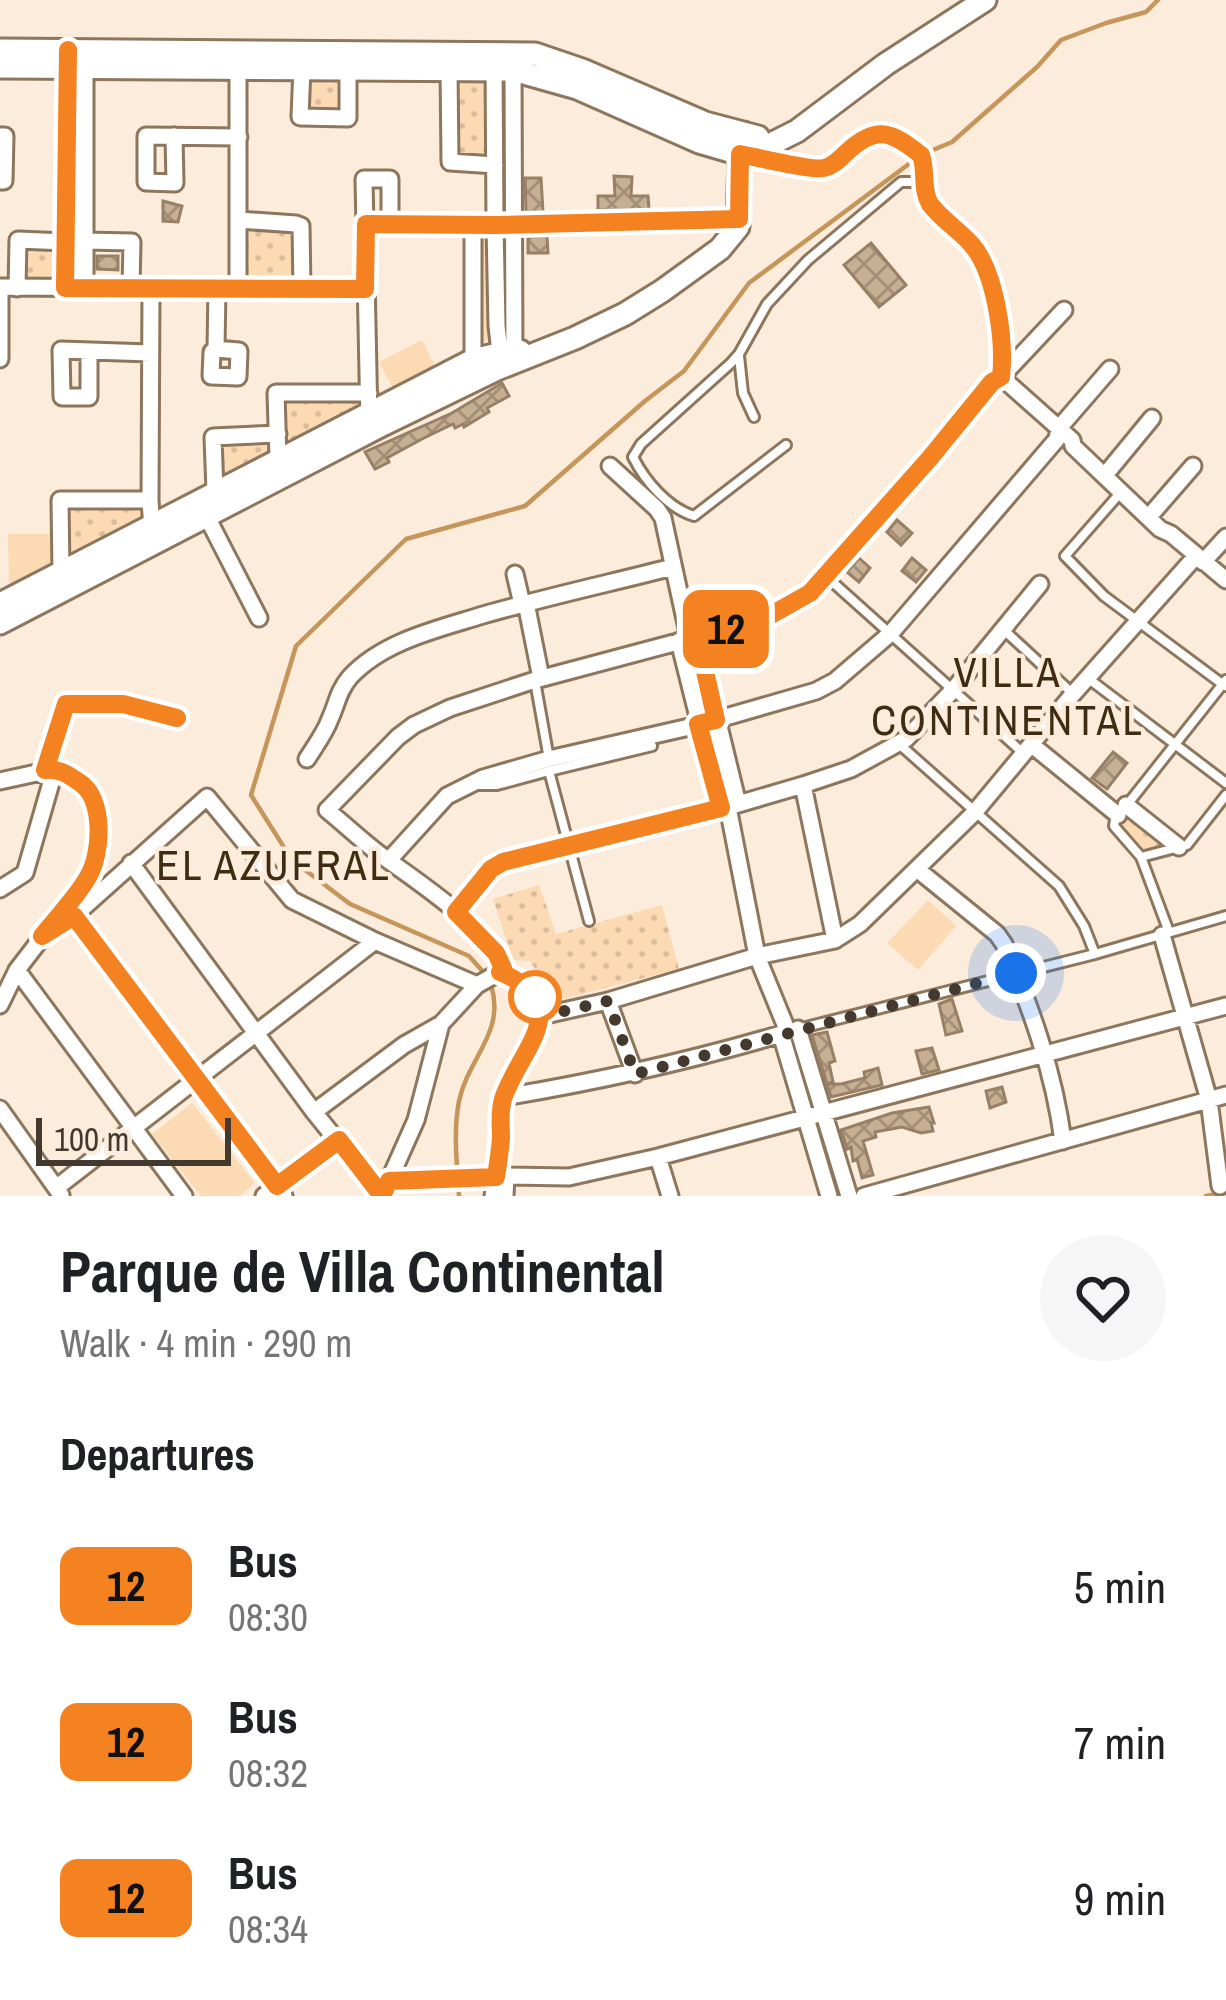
<!DOCTYPE html>
<html lang="en">
<head>
<meta charset="utf-8">
<style>
  :root { --surface:#fff; --page:#f6f6f6; --text:#202124; --muted:#757577 }
  body { margin:0; font-family:"Archivo Narrow",sans-serif; background:var(--page); color:var(--text); height:100vh; display:flex; flex-direction:column; font-size:45px; white-space:nowrap }
  * { box-sizing:border-box; margin:0 }
  p { font-size:39px; color:var(--muted) }
  .icon { flex:none; width:66px; height:66px; fill:none; stroke:currentColor; stroke-width:2; stroke-linecap:round; stroke-linejoin:round }
  .map { position:relative; height:1196px; overflow:hidden }
  .side { display:flex; flex-direction:column; background:var(--surface); flex:1 }
  .side>* { flex:none }
  .badge { padding:0 24px; border-radius:18px; font-size:42px; line-height:78px }
  .scale { position:absolute; left:36px; bottom:30px; width:195px; box-sizing:border-box; padding-left:12px; border:6px solid #43392e; border-top:0; font-size:33px; line-height:42px; white-space:nowrap; color:#43392e; -webkit-text-stroke:9px #fcecdb; paint-order:stroke }
  .you { position:absolute; width:60px; height:60px; margin:-30px; border:9px solid #fff; border-radius:50%; background:#1a73e8; box-shadow:0 0 0 18px #1a73e833 }
  .map>.badge { position:absolute; translate:-50% -50%; box-shadow:0 0 0 6px #fff }
  h2 { padding:0 60px; font-size:45px; line-height:108px }
  .round { display:grid; place-items:center; flex:none; width:126px; height:126px; border-radius:63px; background:var(--page) }
  .summary { display:flex; align-items:center; justify-content:space-between; height:204px; padding:0 60px }
  h1 { font-size:57px; font-weight:700; line-height:90px }
  ul { padding:0; list-style:none }
  li { display:flex; align-items:center; gap:36px; height:156px; padding:0 60px }
  li div { flex:1 }
  li b { display:block; font-size:45px }
  li em { font-style:normal }
  li .badge { min-width:132px; font-weight:700; text-align:center }
  .map>svg:first-child { display:block }
  .grass { fill:#fbdab4 }
  .park { fill:url(#park-dots) }
  .lines { fill:none; stroke-linecap:round; stroke-linejoin:round }
  .stream { stroke:#c5955a; stroke-width:4.5 }
  .building { fill:url(#building-cross-hatch); stroke:#978065; stroke-width:3 }
  .lane-casing { stroke:#8d765c; stroke-width:14 }
  .street-casing { stroke:#8d765c; stroke-width:21 }
  .secondary-casing { stroke:#8d765c; stroke-width:27 }
  .lane { stroke:#fff; stroke-width:8 }
  .street { stroke:#fff; stroke-width:15 }
  .secondary { stroke:#fff; stroke-width:21 }
  .line-casing { stroke:#fff; stroke-width:27 }
  .line { stroke:#f58220; stroke-width:18 }
  .walk { stroke:#43392e; stroke-width:12; stroke-dasharray:0 21.6 }
  .stop-dot { fill:#fff; stroke:#f58220; stroke-width:6 }
  .labels { text-anchor:middle; dominant-baseline:central; stroke-width:9; stroke-linejoin:round; paint-order:stroke }
  .neighbourhood-label { font-size:42px; letter-spacing:3px; fill:#3f2c13; stroke:#fcecdb }
</style>
</head>
<body>
<div class="map">
<svg width="1226" height="1196" viewBox="0 0 1226 1196">
  <defs>
    <pattern id="park-dots" width="8" height="8" patternUnits="userSpaceOnUse" patternTransform="scale(3)"><rect width="8" height="8" fill="#fbdab4"/><path d="M2 2h.1M6 6h.1" fill="none" stroke="#d8bc9b" stroke-width="1.8" stroke-linecap="round"/></pattern>
    <pattern id="building-cross-hatch" width="8" height="8" patternUnits="userSpaceOnUse" patternTransform="scale(3)"><rect width="8" height="8" fill="#c7af93"/><path d="M0 0l8 8M0 8l8-8" fill="none" stroke="#a38f78"/></pattern>
  </defs>
  <rect width="100%" height="100%" fill="#fcecdb"/>
  <!-- grass -->
  <path class="grass" d="M486 233 488 339 483 344H480L477 234Z
    M422 340 435 366 393 388 379 362Z
    M8 534H52V565L13 585 9 583Z
    M928 900 956 926 918 970 887 943Z
    M192 1103 255 1183 239 1196H201L152 1134Z"/>
  <!-- park -->
  <path class="park" d="M453 76 484 77 489 81 487 160 451 161Z
    M303 78 344 79V115H303Z
    M251 225 294 229 295 280H247L244 276 245 230Z
    M23 244 60 248 58 278 55 281H24Z
    M360 397 361 410 284 448 281 399Z
    M220 439 271 441 274 454 224 482 217 478Z
    M143 504V523L70 561 64 557V507Z
    M1127 811 1166 845 1140 851 1117 824Z
    M539 885 556 934 662 905 679 969 555 1001 530 961 513 960 493 899Z"/>
  <g class="lines">
    <!-- stream -->
    <path class="stream" d="M486 975 469 956 350 904 292 860 251 795 296 646 406 539 525 506 645 401 684 371 749 283 921 155 952 142 1037 67 1061 40 1106 23 1146 12 1158 0
      M459 1196C457 1164 453 1132 459 1101 468 1058 506 1032 491 985
      M1206 1196 1226 1192"/>
  </g>
  <!-- building -->
  <path class="building" d="M614 176 632 177 631 196H648L649 209 598 210V196H615Z
    M525 178H541L543 212H526Z
    M163 201 182 206 178 222 163 221Z
    M528 236H547L548 253H528Z
    M871 243 906 285 879 307 844 265Z
    M97 256H118V270L97 269Z
    M502 383 509 396 487 408 489 412 464 427 463 424 455 428 453 424 422 439 387 458 389 462 375 469 365 452 452 413Z
    M897 520 912 533 901 545 887 532Z
    M859 558 870 568 859 582 847 572Z
    M912 558 926 570 916 582 902 571Z
    M1113 752 1127 763 1107 789 1092 778Z
    M952 999 962 1031 946 1035 939 1004Z
    M827 1032 835 1061 829 1063 833 1082 827 1084 812 1035Z
    M932 1048 939 1070 922 1074 916 1051Z
    M878 1068 882 1085 831 1097 827 1084H841L865 1078 864 1072Z
    M1002 1087 1006 1102 990 1108 986 1091Z
    M929 1107 934 1123H931L933 1131 921 1133 902 1127 875 1132 876 1137 863 1141 873 1175 862 1178 857 1159 853 1161 851 1147 847 1149 841 1130 892 1113Z"/>
  <g class="lines">
    <defs>
      <path id="lane" d="M739 356 743 393 754 417
        M786 445 694 516C668 508 645 481 633 457L641 444 731 363 739 354 767 304 808 260 901 182H922
        M1121 492 1065 556 1104 596 1225 686
        M828 578 1022 752
        M1004 630 1072 693
        M1089 679 1226 783
        M535 681 549 759
        M898 743 1059 886 1084 926 1095 954
        M549 771 652 746
        M480 785H497L549 771 589 921
        M1141 857 1187 845 1226 795
        M1169 932 1141 857 1114 826 1115 820 1226 680
        M798 1029 1095 954 1226 916"/>
      <path id="street" d="M238 60V288
        M494 61 495 225 497 326 501 361
        M85 63V288
        M513 65 514 359
        M302 68 300 117 348 118V69
        M449 69 450 162 495 165
        M0 136H5L4 181H0
        M174 136 175 183 146 182V136L239 137
        M748 156C765 158 811 172 824 169 833 166 840 158 847 152 877 124 892 132 921 155 927 172 921 189 930 204 942 220 959 231 972 245 997 273 1005 342 1001 377
        M238 220 296 224 301 226 302 289
        M366 223 495 225 739 219
        M473 225V360
        M85 241 132 242 131 288
        M17 288 18 240 66 242
        M65 288 68 63
        M151 288 150 500 152 530
        M216 349 239 351 238 377 211 376 212 352 216 349 217 288
        M89 353V397H62L61 350 150 353
        M0 359V287L365 289
        M1001 377 1072 440 1073 446 1160 529 1171 534 1226 580
        M369 422 364 179H390V224
        M278 459 276 393H369
        M610 466 657 509 663 518 689 638
        M1110 469 1152 418
        M215 492 213 437 278 434
        M1154 511 1193 466
        M207 517 259 618
        M1203 562 1226 537
        M61 572 60 500H150
        M515 574 522 604
        M526 603 541 678
        M697 636 738 804
        M679 641 721 809
        M1032 745 1118 815
        M307 759C315 746 325 733 330 719 337 704 338 691 350 677 383 641 438 629 483 615 546 597 610 583 673 567
        M45 770 66 704H123L177 718
        M0 781 55 769 87 787 94 797 98 810 97 844 91 874 17 970 0 1005
        M803 785 835 940
        M1126 805 1179 847
        M389 860 447 796 483 778 549 759 698 725 816 691 835 681 891 633 1057 439 1059 428 1110 369
        M131 863 314 1112 382 1196
        M918 870 997 934 1004 944C1031 1008 1054 1072 1063 1141
        M0 889 25 873 55 769
        M456 912 491 869 503 863 570 844 728 807 803 785 851 769 906 739 954 689 1040 584
        M74 916 284 1196
        M1162 935 1209 1100 1220 1186
        M42 936 74 916 207 797 292 900 375 941 477 985
        M17 970 184 1196
        M500 972 503 968C490 928 412 878 378 853 360 839 344 824 327 810L398 737 414 725 450 708 535 680 764 619 795 604 827 577 992 382 1001 377 1064 310
        M608 1001 635 1074
        M541 1016 608 1001 757 956 835 940 860 924 974 813 1073 694 1196 556
        M798 1029 849 1196
        M781 1034 829 1196
        M504 1097C600 1081 694 1060 788 1032L757 956 728 807
        M0 1109 61 1195
        M314 1112 404 1045 441 1024 477 985 500 972
        M658 1157 670 1196
        M389 1181 506 1176 569 1177 658 1157 1226 1006
        M387 1185 416 1120 441 1024
        M56 1188 375 941
        M264 1196 339 1140
        M493 1196C496 1178 499 1159 500 1140 501 1128 499 1115 502 1103 515 1053 582 1007 500 972
        M505 1196 506 1176
        M864 1196 1226 1095"/>
      <path id="secondary" d="M0 50 535 54 582 70 705 123 758 137
        M0 67 513 70 577 88 699 142 740 154 759 150 797 131 886 64 985 0
        M0 604 473 360 514 350 520 351
        M0 623 384 424 497 369 575 338 625 314 662 291 720 249 738 227 740 154 744 133"/>
    </defs>
    <!-- lane casing -->
    <use href="#lane" class="lane-casing"/>
    <!-- street casing -->
    <use href="#street" class="street-casing"/>
    <!-- secondary casing -->
    <use href="#secondary" class="secondary-casing"/>
    <!-- lane -->
    <use href="#lane" class="lane"/>
    <!-- street -->
    <use href="#street" class="street"/>
    <!-- secondary -->
    <use href="#secondary" class="secondary"/>
  </g>
  <g class="lines">
    <defs>
      <path id="line" d="M68 50 65 288 365 289 366 224 495 225 739 219 740 154C755 157 814 171 824 168 834 166 840 158 847 152 877 124 892 132 921 155 927 172 921 189 930 204 942 220 959 230 972 245 996 273 1005 341 1001 377L992 382 930 458 810 593 764 619 697 636 716 720 698 724 721 808 503 862 491 869 456 912 496 953 503 968 500 972C578 1005 519 1050 503 1099 499 1112 501 1125 501 1138 500 1151 498 1164 496 1177L389 1181 382 1196 339 1140 277 1186 74 916 42 936C57 917 76 898 88 877 102 854 105 798 79 782 68 775 59 768 45 770L66 704H123L177 718"/>
    </defs>
    <!-- line casing -->
    <use href="#line" class="line-casing"/>
    <!-- line -->
    <use href="#line" class="line"/>
    <!-- walk -->
    <path class="walk" d="M535 997 542 1016 608 1001 635 1074 1016 973"/>
  </g>
  <!-- markers -->
  <circle class="stop-dot" cx="535" cy="997" r="24"/>
  <g class="labels">
    <!-- neighbourhood labels -->
    <g class="neighbourhood-label">
      <text x="1008" y="672">VILLA<tspan x="1008" dy="48">CONTINENTAL</tspan></text>
      <text x="274" y="865">EL AZUFRAL</text>
    </g>
  </g>
</svg>
<div class="scale">100 m</div>
<div class="you" style="left:1016px;top:973px"></div>
<b class="badge" style="left:726px;top:629px;background:#f58220;color:#111">12</b>
</div>
<section class="side">
<div class="summary"><div><h1>Parque de Villa Continental</h1><p>Walk · 4 min · 290 m</p></div><a class="round"><svg class="icon" aria-label="heart" viewBox="0 0 24 24"><path d="M12 20l-8-8c-3-5 5-10 8-4 3-6 11-1 8 4z"/></svg></a></div>
<h2>Departures</h2>
<ul>
<li><span class="badge" style="background:#f58220;color:#111">12</span><div><b>Bus</b><p>08:30</p></div><em>5 min</em></li>
<li><span class="badge" style="background:#f58220;color:#111">12</span><div><b>Bus</b><p>08:32</p></div><em>7 min</em></li>
<li><span class="badge" style="background:#f58220;color:#111">12</span><div><b>Bus</b><p>08:34</p></div><em>9 min</em></li>
</ul>
</section>
</body>
</html>
